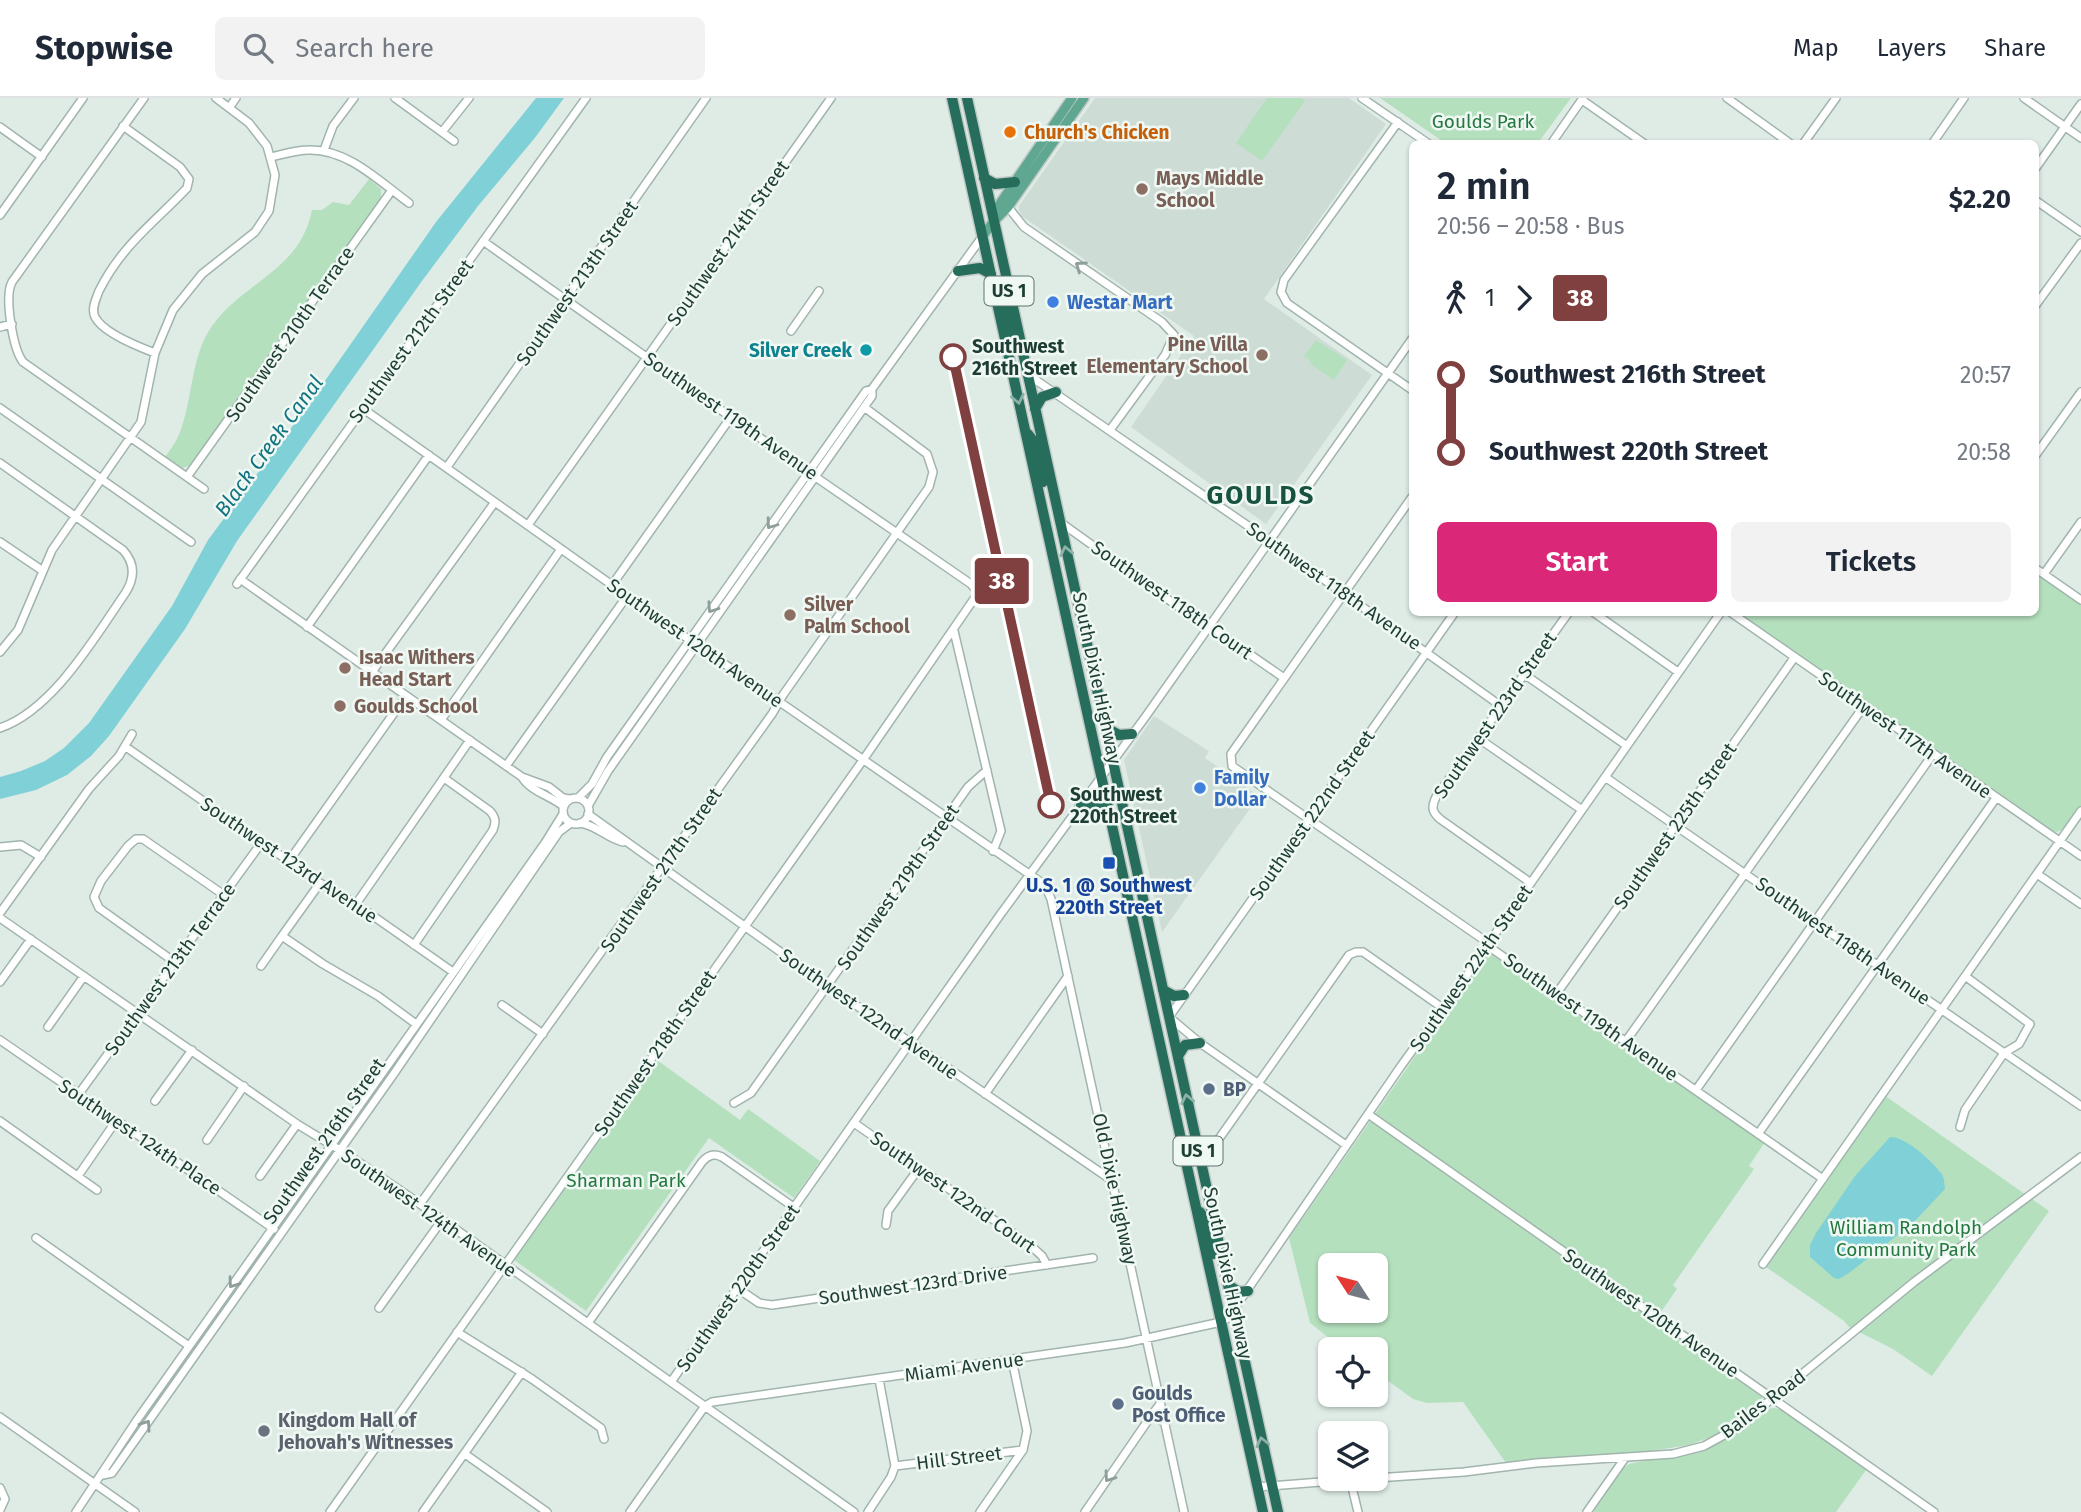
<!DOCTYPE html>
<html lang="en">
<head>
<meta charset="utf-8">
<style>
  :root { --surface:#fff; --page:#f2f2f3; --text:#1f2937; --muted:#747a83; --line:#e0e1e3; --accent:#db2777 }
  body { margin:0; font-family:"Fira Sans",sans-serif; background:var(--page); color:var(--text); height:100vh; display:flex; flex-direction:column; font-size:26px; white-space:nowrap }
  * { box-sizing:border-box; margin:0 }
  p { font-size:23px; color:var(--muted) }
  .icon { flex:none; width:38px; height:38px; fill:none; stroke:currentColor; stroke-width:2; stroke-linecap:round; stroke-linejoin:round }
  .map { position:relative; flex:1; overflow:hidden }
  .side { position:absolute; left:1409px; top:42px; width:630px; height:476px; display:flex; flex-direction:column; background:var(--surface); border-radius:10px; box-shadow:0 2px 5px #0004 }
  .side>* { flex:none }
  .badge { padding:0 14px; border-radius:5px; font-size:24px; line-height:46px }
  .needle { width:46px; rotate:306deg }
  .buttons { position:absolute; left:1318px; top:1155px; display:grid; gap:14px }
  .buttons a { display:grid; place-items:center; width:70px; height:70px; border-radius:10px; background:var(--surface); box-shadow:0 2px 5px #0004; font-size:35px }
  .map>.badge { position:absolute; translate:-50% -50%; box-shadow:0 0 0 4px #fff }
  .legs { display:flex; align-items:center; gap:10px; height:77px; padding:0 28px; font-size:23px }
  .legs p { margin-inline-start:auto }
  .summary { display:flex; align-items:center; justify-content:space-between; height:119px; padding:0 28px }
  h1 { font-size:38px; font-weight:600; line-height:52px }
  .action { display:flex; gap:14px; margin-top:auto; padding:14px 28px }
  .action a { flex:1; height:80px; border-radius:10px; background:var(--accent); color:#fff; font-size:28px; font-weight:600; line-height:80px; text-align:center }
  .action a+a { background:var(--page); color:var(--text) }
  ul { padding:0 28px; list-style:none }
  li { display:flex; align-items:center; gap:24px; height:77px; font-size:26px }
  li i { display:grid; place-items:center; width:10px; height:100%; margin:0 9px; background:currentColor }
  li i::after { content:''; width:18px; height:18px; margin:-9px; border:5px solid; border-radius:50%; background:var(--surface) }
  li p { margin-inline-start:auto }
  li:first-child i { background:linear-gradient(#0000 50%,currentColor 0) }
  li:last-child i { background:linear-gradient(currentColor 50%,#0000 0) }
  header { display:flex; align-items:center; gap:42px; box-sizing:border-box; height:98px; padding:0 35px; background:var(--surface); border-bottom:2px solid var(--line) }
  header strong { font-size:33px }
  nav { display:flex; gap:38px; margin-inline-start:auto; font-size:24px }
  .search { width:490px; height:63px; background:var(--page); display:flex; align-items:center; gap:18px; box-sizing:border-box; padding:0 24px; border-radius:10px; color:var(--muted); font-size:26px }
  .map>svg:first-child { display:block }
  .built { fill:#cddcd4 }
  .green { fill:#b5e0be; fill-rule:evenodd }
  .water { fill:#80d0d8 }
  .lines { fill:none; stroke-linecap:round; stroke-linejoin:round }
  .minor-casing { stroke:#a1b4ad; stroke-width:10 }
  .major-casing { stroke:#c0c9c6; stroke-width:12 }
  .highway-casing { stroke:#c0c9c6; stroke-width:13 }
  .minor { stroke:#fff; stroke-width:7 }
  .major { stroke:#5fa790; stroke-width:9 }
  .highway { stroke:#276d5b; stroke-width:10 }
  .oneway { stroke:#8e9e9a }
  .oneway2 { stroke:#8cb2a8 }
  .line-1-casing { stroke:#fff; stroke-width:16 }
  .line-1 { stroke:#804040; stroke-width:10 }
  .food-dot { fill:#e8710a; stroke:#f0f8f4; stroke-width:2.5 }
  .education-dot { fill:#8d6e63; stroke:#f0f8f4; stroke-width:2.5 }
  .shop-dot { fill:#3f7fe0; stroke:#f0f8f4; stroke-width:2.5 }
  .culture-dot { fill:#0f9aa8; stroke:#f0f8f4; stroke-width:2.5 }
  .stop-1-dot { fill:#fff; stroke:#804040; stroke-width:3.5 }
  .transit-dot { fill:#1a4fb4; stroke:#f0f8f4; stroke-width:2.5 }
  .service-dot { fill:#5c6f8a; stroke:#f0f8f4; stroke-width:2.5 }
  .worship-dot { fill:#6b7280; stroke:#f0f8f4; stroke-width:2.5 }
  .labels { text-anchor:middle; dominant-baseline:central; stroke-width:5; stroke-linejoin:round; paint-order:stroke }
  .shield { fill:#f0f8f4; stroke:#5d766e; stroke-width:2 }
  .shield-label { font-size:18px; font-weight:bold; fill:#1e3e34 }
  .park-label { font-size:19px; fill:#247940; stroke:#f0f8f4 }
  .food-label { font-size:19px; font-weight:bold; fill:#c56008; stroke:#f0f8f4; text-anchor:start }
  .education-label { font-size:19px; font-weight:bold; fill:#785e54; stroke:#f0f8f4; text-anchor:start }
  .street-label { font-size:19px; fill:#1e3e34; stroke:#f0f8f4 }
  .shop-label { font-size:19px; font-weight:bold; fill:#366cbe; stroke:#f0f8f4; text-anchor:start }
  .stop-label { font-size:19px; font-weight:bold; fill:#1e3e34; stroke:#f0f8f4; text-anchor:start }
  .culture-label { font-size:19px; font-weight:bold; fill:#0d838f; stroke:#f0f8f4; text-anchor:end }
  .transit-label { font-size:19px; font-weight:bold; fill:#164399; stroke:#f0f8f4 }
  .service-label { font-size:19px; font-weight:bold; fill:#4e5e75; stroke:#f0f8f4; text-anchor:start }
  .worship-label { font-size:19px; font-weight:bold; fill:#5b616d; stroke:#f0f8f4; text-anchor:start }
  .water-label { font-size:21px; font-style:italic; fill:#127480; stroke:#f0f8f4 }
  .district-label { font-size:26px; font-weight:bold; letter-spacing:2px; fill:#185241; stroke:#f0f8f4 }
</style>
</head>
<body>
<header>
<strong>Stopwise</strong>
<div class="search"><svg class="icon" aria-label="search" viewBox="0 0 24 24"><circle cx="10" cy="10" r="6"/><path d="M15 15l6 6"/></svg>Search here</div>
<nav><a>Map</a><a>Layers</a><a>Share</a></nav>
</header>
<div class="map">
<svg width="2081" height="1414" viewBox="0 0 2081 1414">
  <rect width="100%" height="100%" fill="#dfece6"/>
  <!-- built -->
  <path class="built" d="M1095 0H1349L1386 26 1264 201 1372 277 1266 426 1131 329 1194 238 1022 118 1019 112V108Z
    M1154 618 1209 653 1205 660 1259 698 1162 834 1124 662Z"/>
  <!-- green -->
  <path class="green" d="M1267 0H1301L1305 3 1262 63 1236 45Z
    M1380 0H1571L1538 45H1445Z
    M369 81 381 91V102L192 366 183 370 165 359C171 351 178 341 181 331 193 298 191 258 212 228 244 183 300 173 312 112H322L333 104 349 107Z
    M1316 242 1347 262 1334 282 1309 265 1311 263 1304 258Z
    M2035 475 2081 507V709L2066 730 2057 734 2048 732 1746 522 1739 515 2035 514Z
    M1495 856 1765 1044 1749 1068 1754 1071 1673 1187 1677 1191 1656 1221 1762 1298 1761 1306 1743 1322 1718 1336 1689 1347 1624 1357 1506 1365 1463 1304 1427 1305 1413 1301 1376 1274V1251H1343L1310 1225 1289 1140 1480 865 1487 858ZM1330 1167H1376V1213H1330Z
    M657 962 740 1022 748 1011 820 1063 794 1100 709 1040 586 1213 514 1162Z
    M1884 997 2049 1113 1932 1278 1893 1251 1849 1229 1844 1223 1763 1167Z
    M1774 1310 1784 1312 1866 1372 1836 1414H1594L1595 1407 1619 1373 1629 1366 1707 1349 1731 1338 1767 1311Z"/>
  <!-- water -->
  <path class="water" d="M536 0H564L534 41 478 108 422 183 237 443 185 531 109 638 91 658 67 677 36 692 0 701V679L21 673 45 663 64 650 89 625 172 508 208 442 306 310 436 124Z
    M1890 1039C1905 1038 1932 1063 1941 1075 1945 1080 1944 1086 1945 1091L1913 1125 1849 1175 1839 1181 1834 1180 1810 1159V1147L1816 1135 1855 1078Z"/>
  <g class="lines">
    <defs>
      <path id="minor" d="M144 0 12 184C4 199 13 251 23 264L204 391
        M395 0 454 43
        M1362 0 1429 46
        M1727 0 1791 46
        M2024 0 2081 40
        M1582 2 1645 46
        M229 10 236 0
        M1398 24 1284 182 1281 194 1287 205 1412 292
        M123 28 180 69 189 81 187 90C153 126 122 147 99 193 96 201 91 211 95 219 103 235 139 249 155 255
        M0 29 42 59
        M442 34 469 0
        M1551 46 1583 0
        M1803 46 1836 0
        M1932 46 1964 0
        M324 52 333 28 354 0
        M271 59C284 56 296 52 309 52 348 51 380 84 409 105
        M2035 71 2081 6
        M2035 102 2081 134
        M1008 109 1024 129 1162 224 1174 237 1165 257 1110 332
        M0 117 83 0
        M2035 208 2081 145
        M0 229 12 226
        M791 233 819 193
        M1027 276 1270 443 1501 608
        M0 310 191 444
        M362 310 684 538 1045 787 1051 801 1061 847 1184 1414
        M2035 358 2081 294
        M0 365 123 452C135 465 135 479 126 494 95 539 53 612 0 630
        M447 369 706 0
        M187 379 392 92
        M1412 399 1231 656 1232 668 1484 842 1488 848 1823 1081
        M1060 424 1201 525 1219 535 1284 580
        M528 427 831 0
        M0 444 43 473
        M2035 470 2081 502
        M2044 476 2081 424
        M240 481 522 679C530 693 551 698 563 708
        M237 486 586 0
        M612 487 731 319
        M1593 514 1678 574
        M1730 514 2081 758
        M307 529 429 357
        M954 533 1001 733 993 753
        M0 554 18 532 52 452 141 324 155 255 173 212 202 176 255 134 269 113 275 77 267 48 249 25 216 0
        M372 574 495 404
        M1524 576 1627 648
        M441 622 561 451
        M1478 640 1582 712
        M126 649 320 785 356 806 453 874
        M506 668 627 498
        M522 679 549 689 563 700 570 701
        M1605 679 2081 1008
        M563 713a13 13 0 1 1 26 0a13 13 0 1 1-26 0Z
        M578 700 592 686 607 659 866 293 872 291
        M588 708 608 673 872 298V291L982 139
        M588 716 828 888 1113 1083
        M580 725C596 727 607 740 623 744
        M0 749 21 747 41 759
        M289 763 406 598
        M2037 776 2081 806
        M320 785 282 838 323 866 378 898 416 926
        M1531 785 1440 721C1432 714 1431 709 1436 699L1569 514
        M356 806 470 642
        M0 815 89 691 119 658 132 636
        M0 820 297 1026 348 1057 420 1106 854 1414
        M414 847 493 732C496 724 496 720 490 713L444 680
        M176 865 99 810 94 799 101 783 128 748 136 741H143L224 797
        M261 868 282 838
        M1965 878 2030 926 2019 946 2004 955
        M0 884 31 841
        M1557 895 1794 560
        M502 907 543 936
        M48 929 84 878
        M0 942 274 1131
        M1626 943 1864 608
        M1696 992 1933 656
        M985 996 1068 878
        M78 997 262 744
        M155 1003 192 952
        M734 1005 751 995 968 689 987 672
        M1368 1016 1934 1414
        M0 1023 97 1092
        M854 1025 1030 1147 1042 1158 1047 1167
        M1960 1029 1965 1012 2004 955
        M1758 1036 1996 700
        M207 1042 244 988
        M1346 1047 1200 945 1169 919 1455 514
        M1211 1052 1349 857 1356 854H1363L1444 911
        M78 1078 116 1023
        M260 1078 297 1026
        M420 1106 772 616 783 597 929 389 933 374 927 356 864 309
        M886 1127 888 1113 919 1070
        M36 1140 189 1248
        M1763 1166 2081 713
        M737 1190 759 1205 772 1207 1093 1160
        M379 1210 442 1122
        M588 1225 702 1064C708 1057 714 1055 722 1059L795 1110
        M457 1234 532 1281 601 1330 604 1341
        M671 1284 1000 817 1146 618 1412 241
        M1160 1306 1151 1318 1164 1324
        M705 1308 712 1304 1125 1245 1221 1224 1228 1220 1401 968 1488 848 1497 833 1721 514
        M0 1319 135 1414
        M465 1356 547 1414
        M895 1368 1023 1352
        M103 1377 112 1375 393 977 559 734 571 725
        M1376 1380 1464 1374 1536 1365 1673 1356 1704 1348 1735 1331 1914 1184 2081 1059
        M1350 1381 1358 1414
        M1257 1389 1359 1381
        M0 1390 5 1401 0 1412
        M76 1414 137 1322 545 745 563 716
        M330 1414 863 662 976 498V492L971 486 804 371 483 143
        M423 1414 522 1274
        M630 1414 705 1308
        M868 1414 891 1379 895 1368 879 1281
        M980 1414 1023 1352 1027 1333 1012 1262
        M1085 1414 1151 1318
        M1587 1414 1625 1360"/>
      <path id="major" d="M994 121 997 110 1072 0
        M982 139 994 123 1008 109 1084 0"/>
      <path id="highway" d="M952 0 1263 1414
        M967 0 1278 1414
        M984 80 995 86 1015 84
        M958 173 980 170 991 176
        M1005 207 1012 236 1016 242
        M1035 311 1042 299 1056 294
        M1028 336 1035 345 1043 384
        M1106 630 1119 637 1132 636
        M1081 707 1097 705 1109 712
        M1163 892 1174 898 1184 897
        M1178 958 1185 947 1200 945
        M1200 1114 1206 1123 1213 1156
        M1228 1187 1239 1194 1248 1193"/>
    </defs>
    <!-- minor casing -->
    <use href="#minor" class="minor-casing"/>
    <!-- major casing -->
    <use href="#major" class="major-casing"/>
    <!-- highway casing -->
    <use href="#highway" class="highway-casing"/>
    <!-- minor -->
    <use href="#minor" class="minor"/>
    <!-- major -->
    <use href="#major" class="major"/>
    <!-- highway -->
    <use href="#highway" class="highway"/>
  </g>
  <!-- one-way arrows -->
  <defs><path id="oneway-chevron" d="M-2-3.5L2.5 0L-2 3.5" fill="none" stroke-width="1.6" stroke-linecap="round" stroke-linejoin="round" transform="scale(1.75)"/></defs>
  <g class="oneway">
    <use href="#oneway-chevron" transform="translate(1080 168) rotate(-145)"/>
    <use href="#oneway-chevron" transform="translate(771 426) rotate(126)"/>
    <use href="#oneway-chevron" transform="translate(712 510) rotate(124)"/>
    <use href="#oneway-chevron" transform="translate(233 1185) rotate(125)"/>
    <use href="#oneway-chevron" transform="translate(146 1327) rotate(-55)"/>
    <use href="#oneway-chevron" transform="translate(1109 1379) rotate(125)"/>
  </g>
  <g class="oneway2">
    <use href="#oneway-chevron" transform="translate(1018 301) rotate(78)"/>
    <use href="#oneway-chevron" transform="translate(1066 453) rotate(-102)"/>
    <use href="#oneway-chevron" transform="translate(1187 1001) rotate(-102)"/>
    <use href="#oneway-chevron" transform="translate(1262 1344) rotate(-103)"/>
  </g>
  <g class="lines">
    <defs>
      <path id="line-1" d="M953 259 1051 707"/>
    </defs>
    <!-- line-1 casing -->
    <use href="#line-1" class="line-1-casing"/>
    <!-- line-1 -->
    <use href="#line-1" class="line-1"/>
  </g>
  <!-- markers -->
  <circle class="food-dot" cx="1010" cy="34" r="7"/>
  <g class="education-dot">
    <circle cx="1142" cy="91" r="7"/>
    <circle cx="1262" cy="257" r="7"/>
    <circle cx="790" cy="517" r="7"/>
    <circle cx="345" cy="570" r="7"/>
    <circle cx="340" cy="608" r="7"/>
  </g>
  <g class="shop-dot">
    <circle cx="1053" cy="204" r="7"/>
    <circle cx="1200" cy="690" r="7"/>
  </g>
  <circle class="culture-dot" cx="866" cy="252" r="7"/>
  <g class="stop-1-dot">
    <circle cx="953" cy="259" r="12"/>
    <circle cx="1051" cy="707" r="12"/>
  </g>
  <rect class="transit-dot" x="1102" y="758" width="14" height="14" rx="3.5"/>
  <g class="service-dot">
    <circle cx="1209" cy="991" r="7"/>
    <circle cx="1118" cy="1306" r="7"/>
  </g>
  <circle class="worship-dot" cx="264" cy="1333" r="7"/>
  <g class="labels">
    <!-- shield labels -->
    <g class="shield">
      <rect x="984.5" y="178.5" width="49" height="29" rx="5"/>
      <rect x="1173.5" y="1038.5" width="49" height="29" rx="5"/>
    </g>
    <g class="shield-label">
      <text x="1009" y="193">US 1</text>
      <text x="1198" y="1053">US 1</text>
    </g>
    <!-- park labels -->
    <g class="park-label">
      <text x="1483" y="23">Goulds Park</text>
      <text x="626" y="1082">Sharman Park</text>
      <text x="1906" y="1129">William Randolph<tspan x="1906" dy="22">Community Park</tspan></text>
    </g>
    <!-- food labels -->
    <g class="food-label">
      <text x="1024" y="34">Church's Chicken</text>
    </g>
    <!-- education labels -->
    <g class="education-label">
      <text x="1156" y="80">Mays Middle<tspan x="1156" dy="22">School</tspan></text>
      <text x="1248" y="246" text-anchor="end">Pine Villa<tspan x="1248" dy="22">Elementary School</tspan></text>
      <text x="804" y="506">Silver<tspan x="804" dy="22">Palm School</tspan></text>
      <text x="359" y="559">Isaac Withers<tspan x="359" dy="22">Head Start</tspan></text>
      <text x="354" y="608">Goulds School</text>
    </g>
    <!-- street labels -->
    <g class="street-label">
      <text transform="translate(728 145) rotate(-55)">Southwest 214th Street</text>
      <text transform="translate(577 185) rotate(-55)">Southwest 213th Street</text>
      <text transform="translate(290 236) rotate(-55)">Southwest 210th Terrace</text>
      <text transform="translate(411 243) rotate(-54)">Southwest 212th Street</text>
      <text transform="translate(731 318) rotate(35)">Southwest 119th Avenue</text>
      <text transform="translate(1334 488) rotate(35)">Southwest 118th Avenue</text>
      <text transform="translate(1172 502) rotate(35)">Southwest 118th Court</text>
      <text transform="translate(695 545) rotate(35)">Southwest 120th Avenue</text>
      <text transform="translate(1097 580) rotate(78)">South Dixie Highway</text>
      <text transform="translate(1495 617) rotate(-55)">Southwest 223rd Street</text>
      <text transform="translate(1905 637) rotate(35)">Southwest 117th Avenue</text>
      <text transform="translate(1312 717) rotate(-55)">Southwest 222nd Street</text>
      <text transform="translate(1675 728) rotate(-55)">Southwest 225th Street</text>
      <text transform="translate(289 762) rotate(34)">Southwest 123rd Avenue</text>
      <text transform="translate(661 772) rotate(-55)">Southwest 217th Street</text>
      <text transform="translate(898 789) rotate(-55)">Southwest 219th Street</text>
      <text transform="translate(1843 843) rotate(35)">Southwest 118th Avenue</text>
      <text transform="translate(1471 870) rotate(-55)">Southwest 224th Street</text>
      <text transform="translate(170 871) rotate(-54)">Southwest 213th Terrace</text>
      <text transform="translate(869 916) rotate(35)">Southwest 122nd Avenue</text>
      <text transform="translate(1591 919) rotate(35)">Southwest 119th Avenue</text>
      <text transform="translate(655 955) rotate(-55)">Southwest 218th Street</text>
      <text transform="translate(140 1039) rotate(34)">Southwest 124th Place</text>
      <text transform="translate(324 1043) rotate(-55)">Southwest 216th Street</text>
      <text transform="translate(1115 1091) rotate(78)">Old Dixie Highway</text>
      <text transform="translate(953 1094) rotate(35)">Southwest 122nd Court</text>
      <text transform="translate(429 1115) rotate(35)">Southwest 124th Avenue</text>
      <text transform="translate(1228 1175) rotate(78)">South Dixie Highway</text>
      <text transform="translate(913 1187) rotate(-8)">Southwest 123rd Drive</text>
      <text transform="translate(738 1190) rotate(-55)">Southwest 220th Street</text>
      <text transform="translate(1651 1215) rotate(35)">Southwest 120th Avenue</text>
      <text transform="translate(964 1269) rotate(-8)">Miami Avenue</text>
      <text transform="translate(1763 1306) rotate(-37)">Bailes Road</text>
      <text transform="translate(959 1360) rotate(-7)">Hill Street</text>
    </g>
    <!-- shop labels -->
    <g class="shop-label">
      <text x="1067" y="204">Westar Mart</text>
      <text x="1214" y="679">Family<tspan x="1214" dy="22">Dollar</tspan></text>
    </g>
    <!-- stop labels -->
    <g class="stop-label">
      <text x="972" y="248">Southwest<tspan x="972" dy="22">216th Street</tspan></text>
      <text x="1070" y="696">Southwest<tspan x="1070" dy="22">220th Street</tspan></text>
    </g>
    <!-- culture labels -->
    <g class="culture-label">
      <text x="852" y="252">Silver Creek</text>
    </g>
    <!-- transit labels -->
    <g class="transit-label">
      <text x="1109" y="787">U.S. 1 @ Southwest<tspan x="1109" dy="22">220th Street</tspan></text>
    </g>
    <!-- service labels -->
    <g class="service-label">
      <text x="1223" y="991">BP</text>
      <text x="1132" y="1295">Goulds<tspan x="1132" dy="22">Post Office</tspan></text>
    </g>
    <!-- worship labels -->
    <g class="worship-label">
      <text x="278" y="1322">Kingdom Hall of<tspan x="278" dy="22">Jehovah's Witnesses</tspan></text>
    </g>
    <!-- water labels -->
    <g class="water-label">
      <text transform="translate(269 348) rotate(-54)">Black Creek Canal</text>
    </g>
    <!-- district labels -->
    <g class="district-label">
      <text x="1261" y="397">GOULDS</text>
    </g>
  </g>
</svg>
<div class="buttons">
<a><svg class="needle" viewBox="-14 -14 28 28"><path d="M0-13l5 13h-10z" fill="#e53935"/><path d="M0 13l5-13h-10z" fill="#747a83"/></svg></a>
<a><svg class="icon" aria-label="locate" viewBox="0 0 24 24"><circle cx="12" cy="12" r="6"/><path d="M12 2v4M12 18v4M2 12h4M18 12h4"/></svg></a>
<a><svg class="icon" aria-label="layers" viewBox="0 0 24 24"><path d="M12 4l9 5-9 5-9-5zM3 14l9 5 9-5"/></svg></a>
</div>
<b class="badge" style="left:1002px;top:483px;background:#804040;color:#fff">38</b>
<section class="side">
<div class="summary"><div><h1>2 min</h1><p>20:56 – 20:58 · Bus</p></div><b>$2.20</b></div>
<div class="legs"><svg class="icon" aria-label="walk" viewBox="0 0 24 24"><circle cx="13" cy="4" r="2"/><path d="M13 8l-2 6 4 7M11 14l-3 7M7 12l3-4h3l4 4"/></svg>1<svg class="icon" aria-label="forward" viewBox="0 0 24 24"><path d="M9 5l7 7-7 7"/></svg><b class="badge" style="background:#804040;color:#fff">38</b></div>
<ul>
<li><i style="color:#804040"></i><b>Southwest 216th Street</b><p>20:57</p></li>
<li><i style="color:#804040"></i><b>Southwest 220th Street</b><p>20:58</p></li>
</ul>
<div class="action"><a>Start</a><a>Tickets</a></div>
</section>
</div>
</body>
</html>
